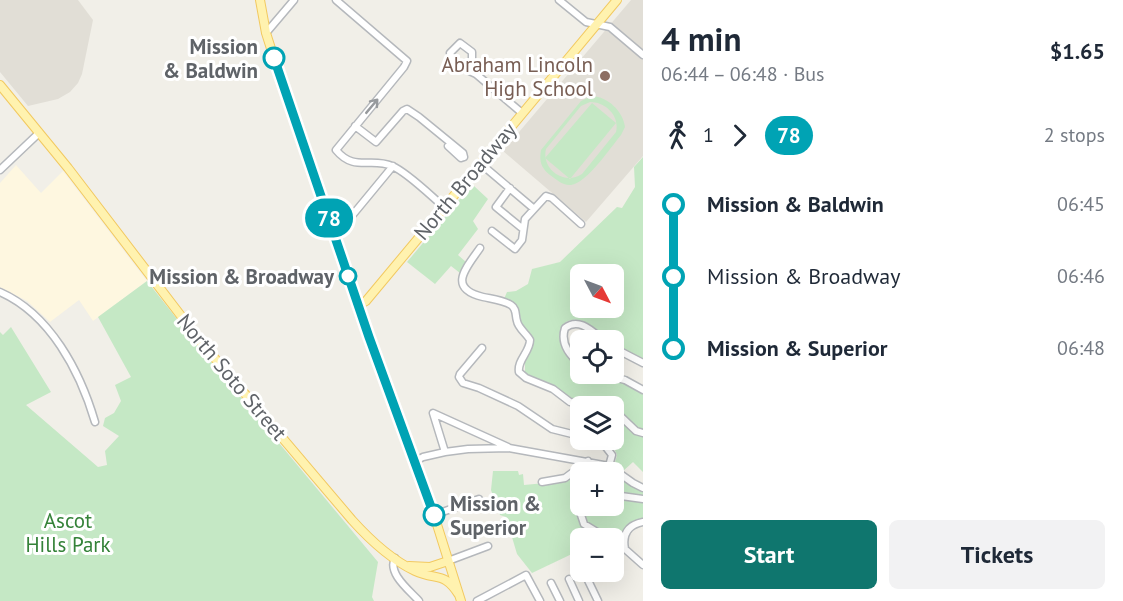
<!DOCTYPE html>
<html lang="en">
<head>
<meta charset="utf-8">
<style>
  :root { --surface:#fff; --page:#f2f2f3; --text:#1f2937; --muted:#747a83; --accent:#0f766e }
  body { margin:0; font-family:"PT Sans",sans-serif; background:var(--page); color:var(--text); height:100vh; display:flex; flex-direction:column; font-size:22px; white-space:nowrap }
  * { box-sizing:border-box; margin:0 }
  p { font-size:20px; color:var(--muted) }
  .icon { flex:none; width:33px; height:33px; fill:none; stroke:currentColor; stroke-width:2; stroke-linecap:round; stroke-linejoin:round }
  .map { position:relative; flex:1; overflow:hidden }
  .side { display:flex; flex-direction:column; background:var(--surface); width:480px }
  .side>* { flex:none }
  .badge { padding:0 12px; border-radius:20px; font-size:21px; line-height:39px }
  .needle { width:39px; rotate:131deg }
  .buttons { position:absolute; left:570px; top:264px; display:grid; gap:12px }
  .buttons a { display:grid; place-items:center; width:54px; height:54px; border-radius:9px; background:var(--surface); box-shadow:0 6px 24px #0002; font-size:30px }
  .map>.badge { position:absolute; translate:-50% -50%; box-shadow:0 0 0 3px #fff }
  .legs { display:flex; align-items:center; gap:9px; height:66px; padding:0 18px; font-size:20px }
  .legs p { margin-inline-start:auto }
  .headline { display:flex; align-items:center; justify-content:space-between; height:102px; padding:0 18px }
  h1 { font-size:33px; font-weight:700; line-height:45px }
  .action { display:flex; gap:12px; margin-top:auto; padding:12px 18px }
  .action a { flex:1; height:69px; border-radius:9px; background:var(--accent); color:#fff; font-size:24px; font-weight:700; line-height:69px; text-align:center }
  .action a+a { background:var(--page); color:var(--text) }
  ul { padding:0 18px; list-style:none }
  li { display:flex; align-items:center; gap:21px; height:72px; font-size:22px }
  li i { display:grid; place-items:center; width:9px; height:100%; margin:0 8px; background:currentColor }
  li i::after { content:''; width:15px; height:15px; margin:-8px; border:4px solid; border-radius:50%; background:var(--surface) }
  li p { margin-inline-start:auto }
  li:first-child i { background:linear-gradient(#0000 50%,currentColor 0) }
  li:last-child i { background:linear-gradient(currentColor 50%,#0000 0) }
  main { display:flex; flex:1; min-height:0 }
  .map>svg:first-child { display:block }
  .commercial { fill:#fef7e0 }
  .education { fill:#e1ded6 }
  .green { fill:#c5e8c5; fill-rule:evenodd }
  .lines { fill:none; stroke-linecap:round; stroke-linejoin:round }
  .minor-casing { stroke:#b5b8bc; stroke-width:9 }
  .major-casing { stroke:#f2c960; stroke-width:10 }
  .minor { stroke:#fff; stroke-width:6 }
  .major { stroke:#fff2af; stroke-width:8 }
  .oneway { stroke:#979a9d }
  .line-1-casing { stroke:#fff; stroke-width:14 }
  .line-1 { stroke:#00a3b4; stroke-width:9 }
  .stop-1-dot { fill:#fff; stroke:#00a3b4; stroke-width:3 }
  .education-dot { fill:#8d6e63; stroke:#fff; stroke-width:2 }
  .labels { text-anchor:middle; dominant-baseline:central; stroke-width:6; stroke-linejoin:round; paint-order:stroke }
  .stop-label { font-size:21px; font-weight:bold; fill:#5f6368; stroke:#fff; text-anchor:end }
  .education-label { font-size:21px; fill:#785e54; stroke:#fff; text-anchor:end }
  .street-label { font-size:21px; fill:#5f6368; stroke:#fff }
  .park-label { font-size:21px; fill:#348238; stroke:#fff }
</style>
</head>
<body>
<main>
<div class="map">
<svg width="643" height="601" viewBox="0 0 643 601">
  <rect width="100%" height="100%" fill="#f1efe8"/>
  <!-- commercial -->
  <path class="commercial" d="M16 165 41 193 63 171 147 281 93 321 79 300 50 322 27 301 0 287V183Z"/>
  <!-- education -->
  <path class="education" d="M0 0H78L93 20 82 74 78 83 70 92 58 99 28 106 0 72Z
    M631 0H643V156L586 222 503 151Z"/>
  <!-- green -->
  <path class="green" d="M592 96C608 97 623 111 625 127L621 135C611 147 587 183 571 185 563 186 556 179 550 175 541 168 539 161 541 150L581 101ZM590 102C606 102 620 116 616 132L582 174C564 186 541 169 546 149L581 106Z
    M592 103 616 123 570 179 545 158Z
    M643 157V361L614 344V340H609C599 331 583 315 568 321 564 323 560 327 560 332 558 351 580 360 580 374 602 374 625 381 643 393V431C632 427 628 415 618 410 608 404 596 405 583 402 569 399 562 391 550 385 542 380 533 378 525 373V358L531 349 533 338 520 322 519 311 515 305 504 299 507 292 516 291 528 284 532 269 560 262 617 207 622 208 635 187 634 167ZM580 274H614V308H580Z
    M474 186 488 199 473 221 478 229 458 255 466 262 460 273 451 266 435 284 407 262 470 187Z
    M147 281 200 348 378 562 372 597 374 601H0V332L3 335 11 327 51 392 26 405 98 467 107 465 105 451 119 436 103 426 105 418 114 413 121 401 115 385 131 377 98 317Z
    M617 415 636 435 643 436V472L633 462 622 472 614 466 617 455 614 448 605 442 606 440H614V422Z
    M588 466 589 472H580L582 506 578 511 579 522 599 537 595 538H580V546L574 553 532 573 517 554 506 517 500 515 491 490 493 471H518L519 475 523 474 524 485 566 481Z
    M614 473 631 485 643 489V496L614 492Z
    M614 498 635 502 643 501V519C629 519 625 531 619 541L586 521 584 515 589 506H614Z"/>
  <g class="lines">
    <defs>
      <path id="minor" d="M336 0 407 61 404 67 336 150C354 172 371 157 392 166 407 172 431 196 444 207
        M559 0 586 22 610 27 643 55
        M266 33 294 0
        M476 74 472 65V52L460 43 450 53C453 63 466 70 476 74L522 113
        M355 126 376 142 403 111 407 109 419 117 463 153 464 157
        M448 146 461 158 464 157
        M481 164 533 208
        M0 170 39 133
        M510 188 496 207 523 229
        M492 231 515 249 522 240 525 219 546 196 552 198 581 224
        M334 232 341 229 393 166
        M480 248C467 267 446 288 483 297 492 299 503 300 511 305 517 309 515 315 517 321 518 328 527 334 530 340 530 352 517 360 519 372L526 378 553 389 570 402 600 406
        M0 292C50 314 80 371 95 422
        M482 348 460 374 459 377 463 383 479 388 518 406 552 429 580 436
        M614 348 643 363
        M580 364C569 355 560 343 565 328 579 317 592 331 603 340
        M601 374 625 380 643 390
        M614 410 636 431 643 433
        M595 440 605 446 612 455 609 466
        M445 452 433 413 508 447
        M414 462 423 457 445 452 468 449 509 448 609 466 633 483 643 488
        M542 482 565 478 588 461
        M614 495 643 499
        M584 506 580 512 584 524 607 538
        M434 515 479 499
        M614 542 625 549 643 565
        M625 549C622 534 628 525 643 522
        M575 555 580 565
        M395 558C387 573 409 590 419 601
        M448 561 488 546
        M584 572 598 601
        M569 579 579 601
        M551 583 560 601
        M477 601 526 575 540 601"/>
      <path id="major" d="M260 0 266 33 274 58 369 337 434 515 461 601
        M0 85 68 168 201 342 352 520C370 540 390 559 415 571 437 581 444 571 459 595
        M359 305 366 301 617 0
        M409 566 430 567 448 561"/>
    </defs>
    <!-- minor casing -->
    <use href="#minor" class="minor-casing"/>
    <!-- major casing -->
    <use href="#major" class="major-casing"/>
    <!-- minor -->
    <use href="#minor" class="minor"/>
    <!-- major -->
    <use href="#major" class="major"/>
  </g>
  <!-- one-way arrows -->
  <defs><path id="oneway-shaft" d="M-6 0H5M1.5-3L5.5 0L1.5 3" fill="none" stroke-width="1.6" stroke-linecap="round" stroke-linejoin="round" transform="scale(1.5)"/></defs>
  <use class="oneway" href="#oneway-shaft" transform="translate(372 106) rotate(-50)"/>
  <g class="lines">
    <defs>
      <path id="line-1" d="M274 58 369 337 434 515"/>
    </defs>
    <!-- line-1 casing -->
    <use href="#line-1" class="line-1-casing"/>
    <!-- line-1 -->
    <use href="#line-1" class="line-1"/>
  </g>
  <!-- markers -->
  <g class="stop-1-dot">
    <circle cx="274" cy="58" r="10"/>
    <circle cx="348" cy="276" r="8"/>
    <circle cx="434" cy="515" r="10"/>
  </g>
  <circle class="education-dot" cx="605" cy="76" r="6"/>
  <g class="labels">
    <!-- stop labels -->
    <g class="stop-label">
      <text x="258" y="46">Mission<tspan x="258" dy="24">&amp; Baldwin</tspan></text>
      <text x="334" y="276">Mission &amp; Broadway</text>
      <text x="450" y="503" text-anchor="start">Mission &amp;<tspan x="450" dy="24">Superior</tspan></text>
    </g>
    <!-- education labels -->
    <g class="education-label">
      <text x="593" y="64">Abraham Lincoln<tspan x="593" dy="24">High School</tspan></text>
    </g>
    <!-- street labels -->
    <g class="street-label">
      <text transform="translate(465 181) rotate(-50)">North Broadway</text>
      <text transform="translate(232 377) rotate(50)">North Soto Street</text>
    </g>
    <!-- park labels -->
    <g class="park-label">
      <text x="68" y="520">Ascot<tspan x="68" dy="24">Hills Park</tspan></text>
    </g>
  </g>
</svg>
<div class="buttons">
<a><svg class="needle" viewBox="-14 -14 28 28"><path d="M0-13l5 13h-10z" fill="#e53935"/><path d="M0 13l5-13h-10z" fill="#747a83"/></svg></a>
<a><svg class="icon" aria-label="locate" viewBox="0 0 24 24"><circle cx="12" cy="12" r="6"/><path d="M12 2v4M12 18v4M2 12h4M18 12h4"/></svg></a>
<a><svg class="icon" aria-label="layers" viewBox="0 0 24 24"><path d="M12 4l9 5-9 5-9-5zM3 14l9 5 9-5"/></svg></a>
<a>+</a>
<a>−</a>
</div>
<b class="badge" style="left:329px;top:218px;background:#00a3b4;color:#fff">78</b>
</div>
<section class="side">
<div class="headline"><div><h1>4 min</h1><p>06:44 – 06:48 · Bus</p></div><b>$1.65</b></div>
<div class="legs"><svg class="icon" aria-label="walk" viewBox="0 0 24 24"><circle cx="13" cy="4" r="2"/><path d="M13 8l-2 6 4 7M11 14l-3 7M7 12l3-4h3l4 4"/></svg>1<svg class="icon" aria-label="forward" viewBox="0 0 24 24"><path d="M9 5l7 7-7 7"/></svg><b class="badge" style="background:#00a3b4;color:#fff">78</b><p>2 stops</p></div>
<ul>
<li><i style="color:#00a3b4"></i><b>Mission &amp; Baldwin</b><p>06:45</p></li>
<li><i style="color:#00a3b4"></i><span>Mission &amp; Broadway</span><p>06:46</p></li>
<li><i style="color:#00a3b4"></i><b>Mission &amp; Superior</b><p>06:48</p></li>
</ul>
<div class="action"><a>Start</a><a>Tickets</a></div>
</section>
</main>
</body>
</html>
